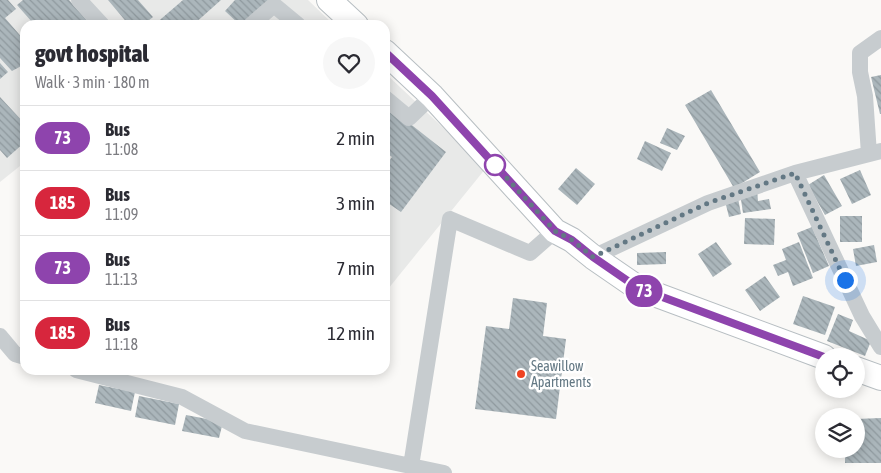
<!DOCTYPE html>
<html lang="en">
<head>
<meta charset="utf-8">
<style>
  :root { --surface:#fff; --page:#f7f7f7; --text:#2b2b33; --muted:#7c7c81; --line:#e1e1e2 }
  body { margin:0; font-family:"Asap Condensed",sans-serif; background:var(--page); color:var(--text); height:100vh; display:flex; flex-direction:column; font-size:19px; white-space:nowrap }
  * { box-sizing:border-box; margin:0 }
  p { font-size:16px; color:var(--muted) }
  .icon { flex:none; width:28px; height:28px; fill:none; stroke:currentColor; stroke-width:2; stroke-linecap:round; stroke-linejoin:round }
  .map { position:relative; flex:1; overflow:hidden }
  .drawer { position:absolute; left:20px; top:20px; width:370px; height:355px; display:flex; flex-direction:column; background:var(--surface); border-radius:15px; box-shadow:0 2px 12px #0003 }
  .drawer>* { flex:none }
  .badge { padding:0 10px; border-radius:16px; font-size:18px; line-height:32px }
  .fabs { position:absolute; left:815px; top:348px; display:grid; gap:10px }
  .fabs a { display:grid; place-items:center; width:50px; height:50px; border-radius:50%; background:var(--surface); box-shadow:0 2px 12px #0003; font-size:25px }
  .you { position:absolute; width:25px; height:25px; margin:-12px; border:4px solid #fff; border-radius:50%; background:#1a73e8; box-shadow:0 0 0 8px #1a73e833 }
  .map>.badge { position:absolute; translate:-50% -50%; box-shadow:0 0 0 2px #fff }
  .round { display:grid; place-items:center; flex:none; width:52px; height:52px; border-radius:26px; background:var(--page) }
  .summary { display:flex; align-items:center; justify-content:space-between; height:85px; padding:0 15px }
  h1 { font-size:24px; font-weight:800; line-height:38px }
  ul { padding:0; list-style:none }
  li { display:flex; align-items:center; gap:15px; height:65px; padding:0 15px; border-top:1px solid var(--line) }
  li div { flex:1 }
  li b { display:block; font-size:19px }
  li em { font-style:normal }
  li .badge { min-width:55px; font-weight:700; text-align:center }
  .map>svg:first-child { display:block }
  .built { fill:#e8e9e8 }
  .building { fill:url(#building-back-hatch) }
  .lines { fill:none; stroke-linecap:round; stroke-linejoin:round }
  .secondary-casing { stroke:#b7bec2; stroke-width:26 }
  .street { stroke:#c7cccf; stroke-width:16 }
  .secondary { stroke:#fff; stroke-width:24 }
  .line-casing { stroke:#fff; stroke-width:11 }
  .line { stroke:#8e44ad; stroke-width:8 }
  .walk { stroke:#637884; stroke-width:5; stroke-dasharray:0 9 }
  .stop-dot { fill:#fff; stroke:#8e44ad; stroke-width:2.5 }
  .poi-dot { fill:#ef4322; stroke:#fff; stroke-width:2 }
  .labels { text-anchor:middle; dominant-baseline:central; stroke-width:5; stroke-linejoin:round; paint-order:stroke }
  .poi-label { font-size:14px; fill:#637884; stroke:#fff; text-anchor:start }
</style>
</head>
<body>
<div class="map">
<svg width="881" height="473" viewBox="0 0 881 473">
  <defs>
    <pattern id="building-back-hatch" width="6" height="6" patternUnits="userSpaceOnUse" patternTransform="scale(1.25)"><rect width="6" height="6" fill="#abb6bb"/><path d="M-1 5l2 2M0 0l6 6M5-1l2 2" fill="none" stroke="#8f999e"/></pattern>
  </defs>
  <rect width="100%" height="100%" fill="#faf9f7"/>
  <!-- built -->
  <path class="built" d="M0 0H308L334 25H25V162L0 182Z
    M385 73 486 168 388 289 385 287Z"/>
  <!-- building -->
  <path class="building" d="M0 0H8L16 9 5 18 25 41V64L12 71 0 58Z
    M23 0H69L91 25H28L32 22 17 5Z
    M108 0H138L153 17 143 25H129Z
    M183 0H221L193 25H154Z
    M235 0H274L250 25H240L225 11Z
    M0 63 8 72 0 79Z
    M881 75V114H880L871 77Z
    M711 90 760 172 734 188 685 105Z
    M0 97 25 124V142L7 158 0 150Z
    M385 104 446 152 401 212 385 201V166L392 157 385 152Z
    M667 128 685 136 677 150 660 143Z
    M645 141 671 153 662 171 637 159Z
    M576 168 595 184 577 205 558 189Z
    M860 170 871 195 852 204 840 179Z
    M824 175 842 206 825 215 808 185Z
    M757 190 758 201 769 199 771 209 743 213 740 193Z
    M738 198 741 214 729 217 725 201Z
    M840 216H862V242H840Z
    M745 218 775 219 774 245 744 244Z
    M812 227 829 266 813 273 797 233Z
    M716 242 732 264 713 277 698 254Z
    M799 242 813 278 793 286 788 272 778 276 773 265 786 260 782 249Z
    M874 245 877 262 856 266 853 249Z
    M666 252V264L637 265V253Z
    M765 276 780 297 760 311 745 290Z
    M803 296 835 307 825 335 793 324Z
    M513 298 547 303 543 336 566 339 556 419 475 409 486 326 509 329Z
    M838 314 853 320 849 331 871 341 865 356 827 341Z
    M99 385 135 392 131 411 95 403Z
    M139 396 179 404 175 425 135 417Z
    M186 415 223 422 219 438 182 431Z
    M881 418V463H845V449H856V419Z"/>
  <g class="lines">
    <defs>
      <path id="secondary" d="M329 0 356 25
        M385 52 432 96 555 231 572 240 593 257 638 288 824 357
        M856 369 881 378"/>
    </defs>
    <!-- secondary casing -->
    <use href="#secondary" class="secondary-casing"/>
    <!-- street -->
    <path class="street" d="M79 0 102 25
      M251 25 274 5 298 25
      M385 98 409 118 432 96
      M869 154 865 96 860 72V53L881 38
      M795 173 862 316 881 347
      M593 257 708 203 795 173 881 151
      M0 336 15 354 25 357
      M76 370 182 397 245 431 444 473
      M411 466 450 219 530 253 555 231"/>
    <!-- secondary -->
    <use href="#secondary" class="secondary"/>
  </g>
  <g class="lines">
    <defs>
      <path id="line" d="M385 52 432 96 555 231 572 240 593 257 638 288 824 357"/>
    </defs>
    <!-- line casing -->
    <use href="#line" class="line-casing"/>
    <!-- line -->
    <use href="#line" class="line"/>
    <!-- walk -->
    <path class="walk" d="M495 165 555 231 572 240 593 257 708 203 795 173 845 280"/>
  </g>
  <!-- markers -->
  <circle class="stop-dot" cx="495" cy="165" r="10"/>
  <circle class="poi-dot" cx="521" cy="374" r="5"/>
  <g class="labels">
    <!-- poi labels -->
    <g class="poi-label">
      <text x="531" y="366">Seawillow<tspan x="531" dy="16">Apartments</tspan></text>
    </g>
  </g>
</svg>
<div class="fabs">
<a><svg class="icon" aria-label="locate" viewBox="0 0 24 24"><circle cx="12" cy="12" r="6"/><path d="M12 2v4M12 18v4M2 12h4M18 12h4"/></svg></a>
<a><svg class="icon" aria-label="layers" viewBox="0 0 24 24"><path d="M12 4l9 5-9 5-9-5zM3 14l9 5 9-5"/></svg></a>
</div>
<div class="you" style="left:845px;top:280px"></div>
<b class="badge" style="left:644px;top:291px;background:#8e44ad;color:#fff">73</b>
<section class="drawer">
<div class="summary"><div><h1>govt hospital</h1><p>Walk · 3 min · 180 m</p></div><a class="round"><svg class="icon" aria-label="heart" viewBox="0 0 24 24"><path d="M12 20l-8-8c-3-5 5-10 8-4 3-6 11-1 8 4z"/></svg></a></div>
<ul>
<li><span class="badge" style="background:#8e44ad;color:#fff">73</span><div><b>Bus</b><p>11:08</p></div><em>2 min</em></li>
<li><span class="badge" style="background:#d7263d;color:#fff">185</span><div><b>Bus</b><p>11:09</p></div><em>3 min</em></li>
<li><span class="badge" style="background:#8e44ad;color:#fff">73</span><div><b>Bus</b><p>11:13</p></div><em>7 min</em></li>
<li><span class="badge" style="background:#d7263d;color:#fff">185</span><div><b>Bus</b><p>11:18</p></div><em>12 min</em></li>
</ul>
</section>
</div>
</body>
</html>
